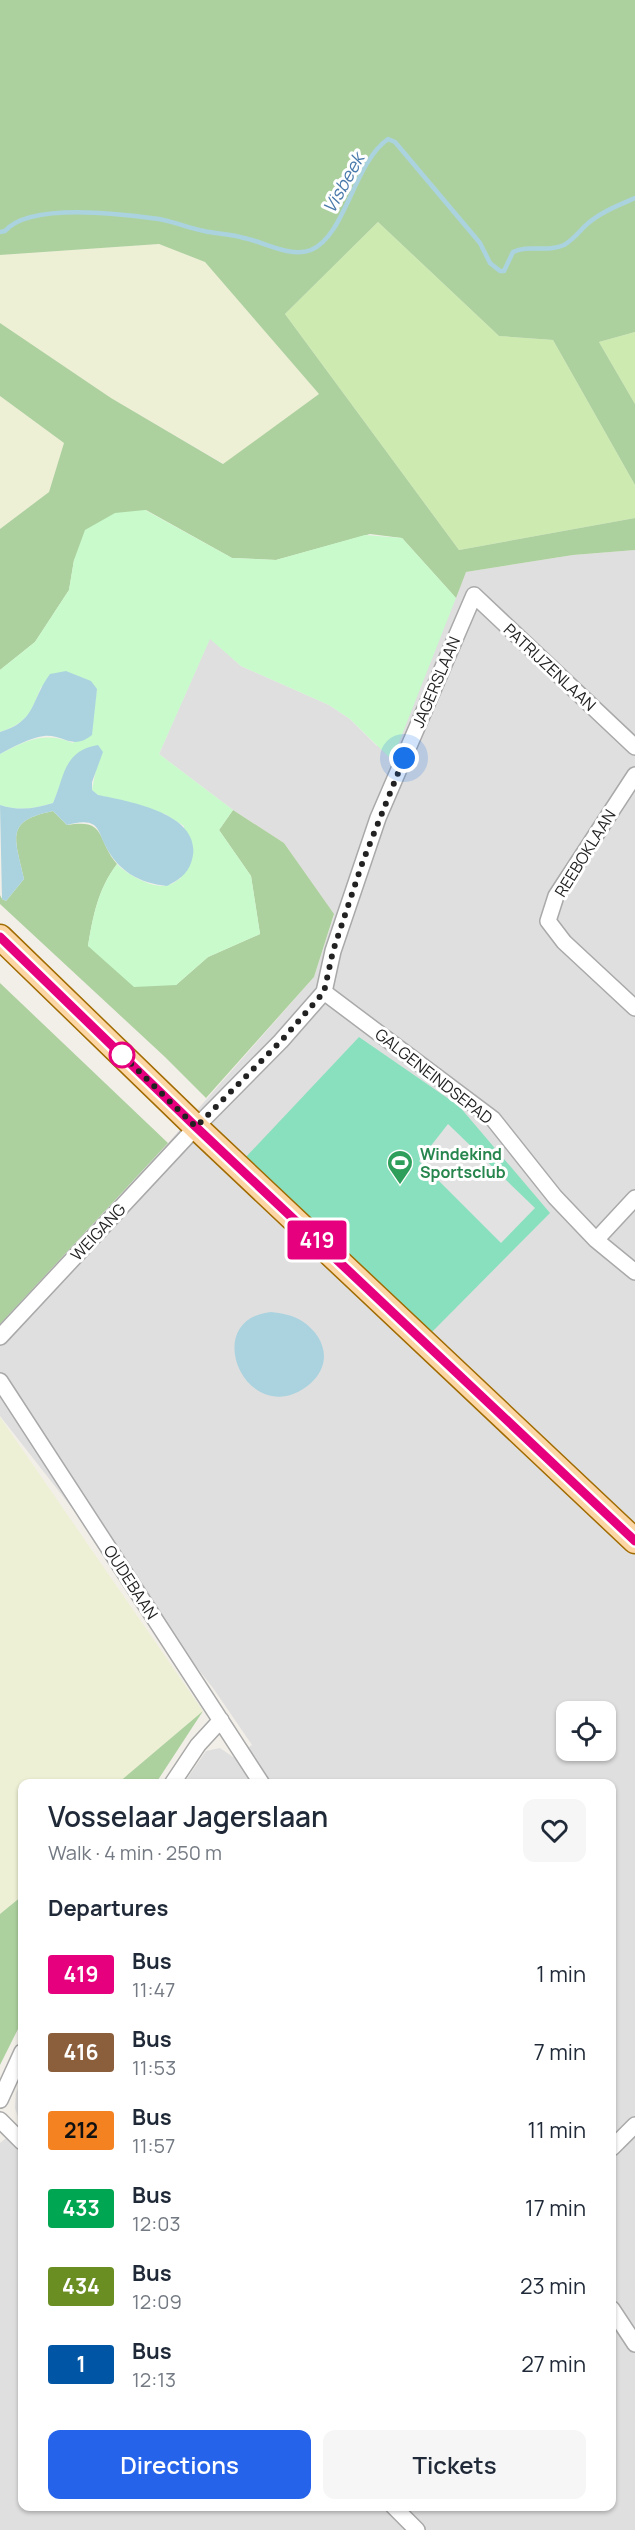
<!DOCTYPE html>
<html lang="en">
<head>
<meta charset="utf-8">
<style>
  :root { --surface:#fff; --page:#f6f6f7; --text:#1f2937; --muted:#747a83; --accent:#2563eb }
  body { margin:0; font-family:Manrope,sans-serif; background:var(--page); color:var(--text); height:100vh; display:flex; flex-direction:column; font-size:22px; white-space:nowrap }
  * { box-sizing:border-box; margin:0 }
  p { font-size:20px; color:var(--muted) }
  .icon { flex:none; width:33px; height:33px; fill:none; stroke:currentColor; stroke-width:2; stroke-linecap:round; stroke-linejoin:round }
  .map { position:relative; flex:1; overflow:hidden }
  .drawer { position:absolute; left:18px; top:1779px; width:598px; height:732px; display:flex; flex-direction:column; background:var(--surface); border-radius:12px; box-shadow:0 2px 4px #0004 }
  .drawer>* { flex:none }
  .badge { padding:0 12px; border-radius:4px; font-size:21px; line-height:39px }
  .buttons { position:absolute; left:556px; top:1701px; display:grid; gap:12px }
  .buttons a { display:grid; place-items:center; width:60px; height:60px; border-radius:12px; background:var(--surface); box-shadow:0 2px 4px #0004; font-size:30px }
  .you { position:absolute; width:30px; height:30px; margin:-15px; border:4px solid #fff; border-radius:50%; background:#1a73e8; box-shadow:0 0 0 9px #1a73e833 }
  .map>.badge { position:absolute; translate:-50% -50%; box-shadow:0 0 0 3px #fff }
  h2 { padding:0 30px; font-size:22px; line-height:54px }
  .round { display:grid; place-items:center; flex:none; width:63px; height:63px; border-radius:12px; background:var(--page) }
  .head { display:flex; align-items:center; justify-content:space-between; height:102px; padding:0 30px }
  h1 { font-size:28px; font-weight:600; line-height:45px }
  .cta { display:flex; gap:12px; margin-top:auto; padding:12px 30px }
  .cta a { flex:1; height:69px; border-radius:12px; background:var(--accent); color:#fff; font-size:24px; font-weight:600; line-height:69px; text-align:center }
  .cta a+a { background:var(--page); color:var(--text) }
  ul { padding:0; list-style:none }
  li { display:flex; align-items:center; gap:18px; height:78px; padding:0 30px }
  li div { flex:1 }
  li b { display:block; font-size:22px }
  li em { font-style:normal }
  li .badge { min-width:66px; font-weight:700; text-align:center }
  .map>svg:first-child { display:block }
  .residential { fill:#e0dfdf; fill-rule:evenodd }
  .farmland { fill:#eef0d5 }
  .grass { fill:#cdebb0 }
  .forest { fill:#add19e }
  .park { fill:#c8facc }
  .pitch { fill:#88e0be }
  .parking { fill:#e2e2e2 }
  .water { fill:#aad3df }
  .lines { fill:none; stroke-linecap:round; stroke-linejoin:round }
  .stream { stroke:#aad3df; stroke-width:4.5 }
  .minor-casing { stroke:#a9a9a9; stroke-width:18 }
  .primary-casing { stroke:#a06b00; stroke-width:27 }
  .minor { stroke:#fff; stroke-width:15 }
  .primary { stroke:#fcd6a4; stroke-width:24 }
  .line-casing { stroke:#fff; stroke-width:14 }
  .line { stroke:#e6007e; stroke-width:9 }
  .walk { stroke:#222; stroke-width:6; stroke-dasharray:0 10.8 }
  .stop-dot { fill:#fff; stroke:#e6007e; stroke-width:3 }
  .labels { text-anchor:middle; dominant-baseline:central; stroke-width:6; stroke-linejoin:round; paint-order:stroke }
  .street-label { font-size:16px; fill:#222; stroke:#fff }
  .leisure-label { font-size:16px; font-weight:bold; fill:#27864d; stroke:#fff; text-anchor:start }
  .water-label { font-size:18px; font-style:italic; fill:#4a7aab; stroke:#fff }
</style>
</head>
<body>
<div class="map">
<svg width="635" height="2530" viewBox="0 0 635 2530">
  <rect width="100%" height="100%" fill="#f2efe9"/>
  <!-- residential -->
  <path class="residential" d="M635 550V2530H0V2143L21 2126 15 2108 16 2093 22 2079V2506H612V1784L184 1783 206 1751 220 1748 233 1757 252 1745 213 1688 0 1416V1324L168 1143 314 977 334 915 284 843 233 810 159 754 210 638 241 666 329 705 350 719 377 746 466 572 573 555ZM567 1712H606V1750H567Z"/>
  <!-- farmland -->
  <path class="farmland" d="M159 244 205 262 319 394 224 464 111 398 0 323V255Z
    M0 396 64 443 49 492 0 529Z
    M0 1417 203 1711 118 1783 22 1784V1896L0 1914Z"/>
  <!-- grass -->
  <path class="grass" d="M378 222 499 336 553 340 635 485V518L459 550 285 314Z
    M635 332V404L599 342Z"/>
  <!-- forest -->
  <path class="forest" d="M0 0H635V332L599 342 635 404V485L553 340 499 336 378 222 285 314 459 550 635 518V550L573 555 466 572 456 598 402 538 370 534 276 560 232 558 146 510 74 560 69 590 35 642 0 670V529L49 492 64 443 0 396V323L111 398 223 464 319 394 205 262 159 244 0 255Z
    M233 810 284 843 334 914 314 977 206 1098 165 1057 0 904V895L2 899 6 901 24 879C15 838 4 821 53 811L67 825C107 818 96 839 117 864 98 889 93 916 88 946L176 985 208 957 260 934 251 876 219 830Z
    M0 983 168 1143 0 1324Z
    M203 1711 156 1783H118Z
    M22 1896V2021L0 2065V1914Z"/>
  <!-- park -->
  <path class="park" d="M145 510 232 558 276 560 365 535 402 538 456 598 392 760 350 719 329 705 241 666 210 639 159 754 233 810 219 830 251 876 260 934 208 957 176 985 134 987 88 946C93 916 98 889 117 864 126 874 154 890 169 885 173 884 177 880 181 878L184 826 165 814 98 795 92 790 96 769 62 780 53 803C34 809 19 811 0 805V754C26 741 44 731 73 743L93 716 97 689 41 687C31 713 27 723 0 732V670L35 642 69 590 74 560 85 530 115 513Z"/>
  <!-- pitch -->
  <path class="pitch" d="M359 1037 459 1106 550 1213 430 1334 244 1159Z"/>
  <!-- parking -->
  <path class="parking" d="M448 1124 535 1208 501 1243 419 1161Z"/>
  <!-- water -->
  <path class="water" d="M66 671 91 681 97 689 92 735C72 751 64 734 44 736 29 738 13 747 0 754V732C37 721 30 701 50 674Z
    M98 745 103 752 92 782V790L98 795C128 801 199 813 193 855 190 872 182 878 167 886 139 883 118 871 105 845 101 838 100 830 94 825 86 820 75 823 67 825L53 811C4 821 15 838 24 879L6 901 2 899 0 805C19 811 34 809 53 803 65 776 63 751 98 745Z
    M271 1312C281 1313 293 1315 302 1321 325 1336 333 1363 311 1383 250 1436 196 1320 271 1312Z"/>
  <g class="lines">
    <!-- stream -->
    <path class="stream" d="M0 232 5 231C30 202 122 214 159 219 175 222 189 228 204 231 217 234 231 234 244 238 264 242 291 258 311 250 346 235 353 164 388 139L395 142 480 243 490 263 500 271H504L513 252C529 244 547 253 564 245 573 240 578 233 585 226 598 213 619 205 635 198"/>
    <defs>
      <path id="minor" d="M635 775 556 896 548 921 564 942 635 1008
        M324 992 493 1119 555 1197 596 1240 635 1272
        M596 1240 635 1198
        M0 1337 196 1127 281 1041 324 992 333 951 378 818 474 595 635 747
        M0 1381 262 1784
        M172 1784 198 1745 221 1720
        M0 2100 22 2052
        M0 2120 22 2142
        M612 2148 635 2125
        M612 2309 635 2344
        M393 2506 417 2530"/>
      <path id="primary" d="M0 937 196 1127 635 1541"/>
    </defs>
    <!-- minor casing -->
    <use href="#minor" class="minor-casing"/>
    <!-- primary casing -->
    <use href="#primary" class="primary-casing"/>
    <!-- minor -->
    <use href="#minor" class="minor"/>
    <!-- primary -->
    <use href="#primary" class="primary"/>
  </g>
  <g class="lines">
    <defs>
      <path id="line" d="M0 937 196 1127 635 1541"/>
    </defs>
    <!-- line casing -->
    <use href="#line" class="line-casing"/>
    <!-- line -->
    <use href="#line" class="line"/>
    <!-- walk -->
    <path class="walk" d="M122 1055 115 1048 196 1127 281 1041 324 992 333 951 363 861 404 758"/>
  </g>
  <!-- icons -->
  <defs>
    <symbol id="stadium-pin" viewBox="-11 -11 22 30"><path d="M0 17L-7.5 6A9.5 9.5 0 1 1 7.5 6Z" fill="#2e9e5b" stroke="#fff"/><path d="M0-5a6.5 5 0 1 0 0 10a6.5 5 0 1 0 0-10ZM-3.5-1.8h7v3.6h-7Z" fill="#fff"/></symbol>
  </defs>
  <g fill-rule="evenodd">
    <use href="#stadium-pin" x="385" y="1148" width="30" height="40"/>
  </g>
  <!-- markers -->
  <circle class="stop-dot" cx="122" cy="1055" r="12"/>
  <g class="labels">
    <!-- street labels -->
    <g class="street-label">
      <text transform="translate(550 667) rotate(43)">PATRIJZENLAAN</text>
      <text transform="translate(436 682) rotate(-67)">JAGERSLAAN</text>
      <text transform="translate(585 853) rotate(-58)">REEBOKLAAN</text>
      <text transform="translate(434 1076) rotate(38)">GALGENEINDSEPAD</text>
      <text transform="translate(98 1232) rotate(-47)">WEIGANG</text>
      <text transform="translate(131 1582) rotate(57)">OUDEBAAN</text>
    </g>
    <!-- leisure labels -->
    <g class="leisure-label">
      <text x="420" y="1154">Windekind<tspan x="420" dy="18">Sportsclub</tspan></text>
    </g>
    <!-- water labels -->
    <g class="water-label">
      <text transform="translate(343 183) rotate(-61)">Visbeek</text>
    </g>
  </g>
</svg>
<div class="buttons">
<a><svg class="icon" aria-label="locate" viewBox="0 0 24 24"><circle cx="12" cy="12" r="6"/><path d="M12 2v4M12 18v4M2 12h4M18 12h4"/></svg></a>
</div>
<div class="you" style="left:404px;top:758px"></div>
<b class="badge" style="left:317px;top:1240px;background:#e6007e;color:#fff">419</b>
<section class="drawer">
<div class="head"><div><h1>Vosselaar Jagerslaan</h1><p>Walk · 4 min · 250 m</p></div><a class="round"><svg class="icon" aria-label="heart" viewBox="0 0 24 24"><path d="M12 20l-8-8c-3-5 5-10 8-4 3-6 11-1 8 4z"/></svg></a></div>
<h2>Departures</h2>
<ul>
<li><span class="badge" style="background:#e6007e;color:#fff">419</span><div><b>Bus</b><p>11:47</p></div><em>1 min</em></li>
<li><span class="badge" style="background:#8b5e3c;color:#fff">416</span><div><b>Bus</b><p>11:53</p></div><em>7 min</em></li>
<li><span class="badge" style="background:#f58220;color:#111">212</span><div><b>Bus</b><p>11:57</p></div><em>11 min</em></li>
<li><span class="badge" style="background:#00a651;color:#fff">433</span><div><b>Bus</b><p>12:03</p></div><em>17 min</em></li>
<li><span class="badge" style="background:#6b8e23;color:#fff">434</span><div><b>Bus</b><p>12:09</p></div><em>23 min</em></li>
<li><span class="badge" style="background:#0056a4;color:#fff">1</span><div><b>Bus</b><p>12:13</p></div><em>27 min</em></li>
</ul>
<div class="cta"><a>Directions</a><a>Tickets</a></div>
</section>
</div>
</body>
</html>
